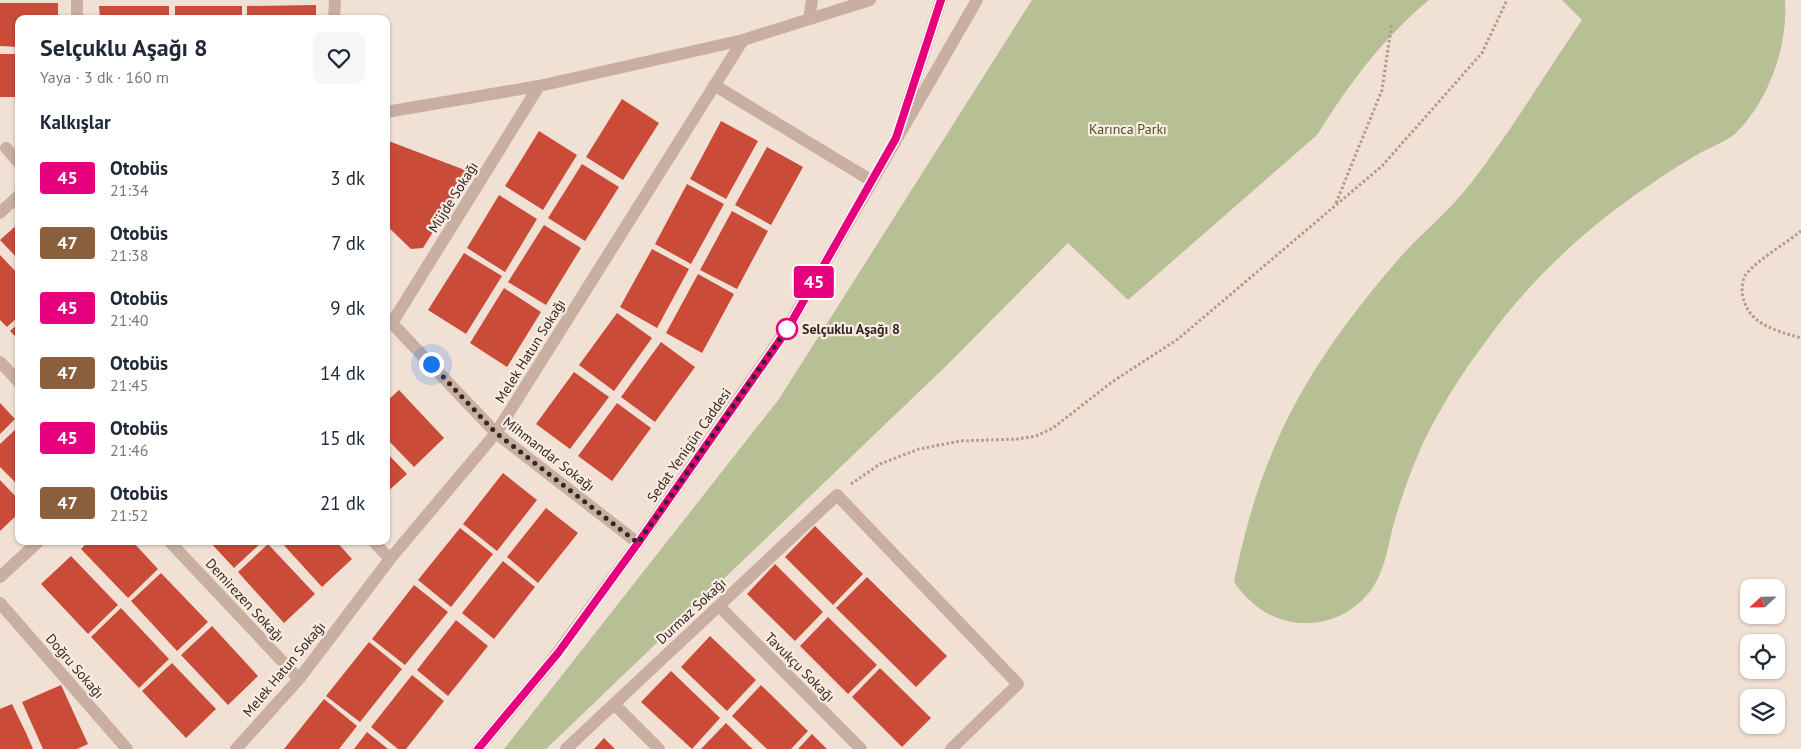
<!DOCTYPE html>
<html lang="tr">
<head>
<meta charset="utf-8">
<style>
  :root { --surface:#fff; --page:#f6f6f7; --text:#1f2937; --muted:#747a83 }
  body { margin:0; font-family:"PT Sans",sans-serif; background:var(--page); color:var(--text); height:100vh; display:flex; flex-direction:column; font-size:19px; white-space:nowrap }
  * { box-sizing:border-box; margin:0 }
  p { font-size:16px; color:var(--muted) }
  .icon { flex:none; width:28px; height:28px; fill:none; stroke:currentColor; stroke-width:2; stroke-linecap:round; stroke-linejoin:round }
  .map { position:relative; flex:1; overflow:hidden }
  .sheet { position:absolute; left:15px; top:15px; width:375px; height:530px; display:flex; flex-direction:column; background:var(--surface); border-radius:10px; box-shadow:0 1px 4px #0004 }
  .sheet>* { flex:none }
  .badge { padding:0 10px; border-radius:4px; font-size:18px; line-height:32px }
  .needle { width:32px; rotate:248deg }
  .fabs { position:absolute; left:1740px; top:579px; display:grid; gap:10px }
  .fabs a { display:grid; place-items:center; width:45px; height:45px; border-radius:10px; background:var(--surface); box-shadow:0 1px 4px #0004; font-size:25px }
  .you { position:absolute; width:25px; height:25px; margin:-12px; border:4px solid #fff; border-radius:50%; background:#1a73e8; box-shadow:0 0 0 8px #1a73e833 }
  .map>.badge { position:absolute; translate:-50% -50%; box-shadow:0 0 0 2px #fff }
  h2 { padding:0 25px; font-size:19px; line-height:45px }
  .round { display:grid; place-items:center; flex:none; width:52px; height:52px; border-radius:10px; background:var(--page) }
  .summary { display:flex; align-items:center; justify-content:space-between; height:85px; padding:0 25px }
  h1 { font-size:24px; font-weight:600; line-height:38px }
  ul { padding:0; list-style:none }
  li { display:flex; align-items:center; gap:15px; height:65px; padding:0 25px }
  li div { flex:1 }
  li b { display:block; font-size:19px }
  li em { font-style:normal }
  li .badge { min-width:55px; font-weight:700; text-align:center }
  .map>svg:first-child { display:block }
  .green { fill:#b7c095 }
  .building { fill:#cb4b39 }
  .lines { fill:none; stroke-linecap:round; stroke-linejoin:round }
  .path { stroke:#b5988b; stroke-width:3; stroke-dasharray:2.5 2.5; stroke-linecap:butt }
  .minor { stroke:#c9afa1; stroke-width:12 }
  .line-casing { stroke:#fff; stroke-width:11 }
  .line { stroke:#e6007e; stroke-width:8 }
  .walk { stroke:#332724; stroke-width:5; stroke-dasharray:0 9 }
  .stop-dot { fill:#fff; stroke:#e6007e; stroke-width:2.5 }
  .labels { text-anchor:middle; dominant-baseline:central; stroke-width:4.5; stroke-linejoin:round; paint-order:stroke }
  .park-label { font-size:14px; fill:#475227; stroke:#f9ebe1 }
  .street-label { font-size:14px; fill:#332724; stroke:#f9ebe1 }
  .stop-label { font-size:14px; font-weight:bold; fill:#332724; stroke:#f9ebe1; text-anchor:start }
</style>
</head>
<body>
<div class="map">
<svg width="1801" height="749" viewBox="0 0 1801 749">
  <rect width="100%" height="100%" fill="#f1e1d5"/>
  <!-- green -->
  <path class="green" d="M1032 0H1429C1384 37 1348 85 1318 134L1128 300 1068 243 945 367 546 749H504L779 399Z
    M1562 0H1785C1788 46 1769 101 1735 134 1724 143 1707 148 1695 156 1664 174 1636 194 1608 215 1561 252 1518 296 1484 344 1461 374 1441 407 1424 441 1412 467 1402 495 1394 523 1389 541 1387 559 1379 576 1366 606 1334 625 1302 623 1273 622 1251 606 1234 582 1261 447 1307 366 1396 262 1419 235 1450 211 1471 183 1511 131 1545 74 1582 20Z"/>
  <!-- building -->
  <path class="building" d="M0 3H58V19H19V47L0 46Z
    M316 5V19H247V6Z
    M99 6H169V19H100Z
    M175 6H242V19H175Z
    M0 54H19V97H0Z
    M622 99 659 123 623 180 586 157Z
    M721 121 758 141 726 199 690 179Z
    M539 131 577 155 543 210 505 186Z
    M386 140 470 172 423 248 411 249 386 225Z
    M767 147 803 167 771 225 735 205Z
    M582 164 619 187 585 241 548 218Z
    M687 184 724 204 691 264 655 244Z
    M499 195 537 219 505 272 467 248Z
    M732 211 768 231 737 289 700 270Z
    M19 223V260L0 240Z
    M544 225 581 248 546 305 508 282Z
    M652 249 689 269 657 328 620 307Z
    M464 253 502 276 466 334 428 310Z
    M0 255 19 275V316L7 327 0 320Z
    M698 274 734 294 702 353 666 333Z
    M504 288 541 312 507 367 470 343Z
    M617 313 652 338 614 391 579 365Z
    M19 323V340L10 331Z
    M661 342 695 367 655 422 621 397Z
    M574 372 609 397 570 449 536 424Z
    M399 390 444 438 414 467 386 438V402Z
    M0 403 15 419 0 434Z
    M617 403 651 428 612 481 578 456Z
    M19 426V486L0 467V444Z
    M386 452 407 474 386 493Z
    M503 473 537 500 497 551 463 524Z
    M0 480 19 500V513L0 531Z
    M546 508 578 533 538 583 507 557Z
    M815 526 863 574 833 605 785 557Z
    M460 528 493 554 451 607 418 580Z
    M89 541H132L158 569 128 598 81 549Z
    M209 541H263L234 568Z
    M280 541H336L352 559 322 587Z
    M268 544 315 594 284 623 238 572Z
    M71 556 118 605 88 634 41 584Z
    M503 561 535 587 494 639 462 613Z
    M775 564 823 612 795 641 747 594Z
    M161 573 208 622 177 651 131 601Z
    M867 577 947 656 916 687 836 608Z
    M414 585 448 612 405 665 372 639Z
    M121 608 169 659 139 688 91 637Z
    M828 617 877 665 848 694 800 646Z
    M456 620 488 646 448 696 417 670Z
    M212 626 258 676 228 705 181 655Z
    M710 636 756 680 727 711 681 667Z
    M369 642 402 669 360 722 326 696Z
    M172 663 216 709 186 738 142 691Z
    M880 668 931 718 902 747 852 697Z
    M671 671 720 718 692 749 641 702Z
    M412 675 444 701 406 749H398L371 727Z
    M61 685 88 744 77 749H43L22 702Z
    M761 685 808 731 791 749H767L732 716Z
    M324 699 357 726 339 749H284Z
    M12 704 27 735 33 749H0V709Z
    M726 723 749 746 753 749H701Z
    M367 732 388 749H354Z
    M812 734 827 749H798Z
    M604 738 615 749H594Z"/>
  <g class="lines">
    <!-- path -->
    <path class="path" d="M1336 203 1382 90 1392 22
      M1801 231C1785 244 1760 258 1746 274 1743 278 1742 287 1742 292 1746 324 1774 330 1801 338
      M851 484 880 464 919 449 960 441 1018 439 1036 436 1053 428 1112 382 1178 339 1382 166 1482 53 1507 0"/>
    <!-- minor -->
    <path class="minor" d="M77 0V19
      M334 19 335 0
      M809 19 812 0
      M714 85 872 181
      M386 112 539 86 743 40 870 0
      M904 114 941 0
      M6 148 19 163
      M0 213 19 195
      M386 317 496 433 638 543
      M392 323 539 86
      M0 362 19 382
      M169 541 299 679
      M373 541 390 559
      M0 577 39 541
      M0 603 127 749
      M719 606 861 749
      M614 704 659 749
      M236 749 299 679 390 559 496 433 743 40
      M478 749 546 668 638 543 787 329 977 0
      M566 749 837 495 1018 684 951 749"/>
  </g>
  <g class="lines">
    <defs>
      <path id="line" d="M478 749 558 653 638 543 787 330 896 138 941 0"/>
    </defs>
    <!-- line casing -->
    <use href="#line" class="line-casing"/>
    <!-- line -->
    <use href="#line" class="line"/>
    <!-- walk -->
    <path class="walk" d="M431 364 496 433 638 543 787 329"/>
  </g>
  <!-- markers -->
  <circle class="stop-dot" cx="787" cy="329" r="10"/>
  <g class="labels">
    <!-- park labels -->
    <g class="park-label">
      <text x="1128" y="129">Karınca Parkı</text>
    </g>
    <!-- street labels -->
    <g class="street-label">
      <text transform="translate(453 197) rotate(-58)">Müjde Sokağı</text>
      <text transform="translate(530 351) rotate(-58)">Melek Hatun Sokağı</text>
      <text transform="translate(689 445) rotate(-55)">Sedat Yenigün Caddesi</text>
      <text transform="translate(549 454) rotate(38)">Mihmandar Sokağı</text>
      <text transform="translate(245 600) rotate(47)">Demirezen Sokağı</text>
      <text transform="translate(691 611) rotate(-43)">Durmaz Sokağı</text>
      <text transform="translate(75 666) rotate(49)">Doğru Sokağı</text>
      <text transform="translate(800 667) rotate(45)">Tavukçu Sokağı</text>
      <text transform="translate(284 669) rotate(-50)">Melek Hatun Sokağı</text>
    </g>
    <!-- stop labels -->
    <g class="stop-label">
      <text x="802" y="329">Selçuklu Aşağı 8</text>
    </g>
  </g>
</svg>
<div class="fabs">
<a><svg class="needle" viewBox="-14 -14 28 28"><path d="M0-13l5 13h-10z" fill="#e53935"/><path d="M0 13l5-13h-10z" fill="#747a83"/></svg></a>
<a><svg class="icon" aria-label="locate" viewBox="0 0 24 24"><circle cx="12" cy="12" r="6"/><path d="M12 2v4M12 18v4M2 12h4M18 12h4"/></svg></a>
<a><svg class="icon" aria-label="layers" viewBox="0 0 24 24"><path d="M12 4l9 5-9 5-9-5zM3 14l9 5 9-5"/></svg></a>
</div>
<div class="you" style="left:431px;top:364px"></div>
<b class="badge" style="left:814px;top:282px;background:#e6007e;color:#fff">45</b>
<section class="sheet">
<div class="summary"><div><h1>Selçuklu Aşağı 8</h1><p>Yaya · 3 dk · 160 m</p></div><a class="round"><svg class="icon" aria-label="heart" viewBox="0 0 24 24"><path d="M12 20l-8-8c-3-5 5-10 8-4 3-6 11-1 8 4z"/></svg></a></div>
<h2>Kalkışlar</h2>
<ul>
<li><span class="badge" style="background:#e6007e;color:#fff">45</span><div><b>Otobüs</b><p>21:34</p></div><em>3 dk</em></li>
<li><span class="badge" style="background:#8b5e3c;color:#fff">47</span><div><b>Otobüs</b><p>21:38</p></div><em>7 dk</em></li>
<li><span class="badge" style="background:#e6007e;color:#fff">45</span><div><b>Otobüs</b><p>21:40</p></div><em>9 dk</em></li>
<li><span class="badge" style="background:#8b5e3c;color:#fff">47</span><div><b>Otobüs</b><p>21:45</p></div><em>14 dk</em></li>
<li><span class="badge" style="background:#e6007e;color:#fff">45</span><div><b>Otobüs</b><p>21:46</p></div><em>15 dk</em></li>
<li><span class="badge" style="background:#8b5e3c;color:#fff">47</span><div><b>Otobüs</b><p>21:52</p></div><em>21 dk</em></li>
</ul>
</section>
</div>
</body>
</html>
